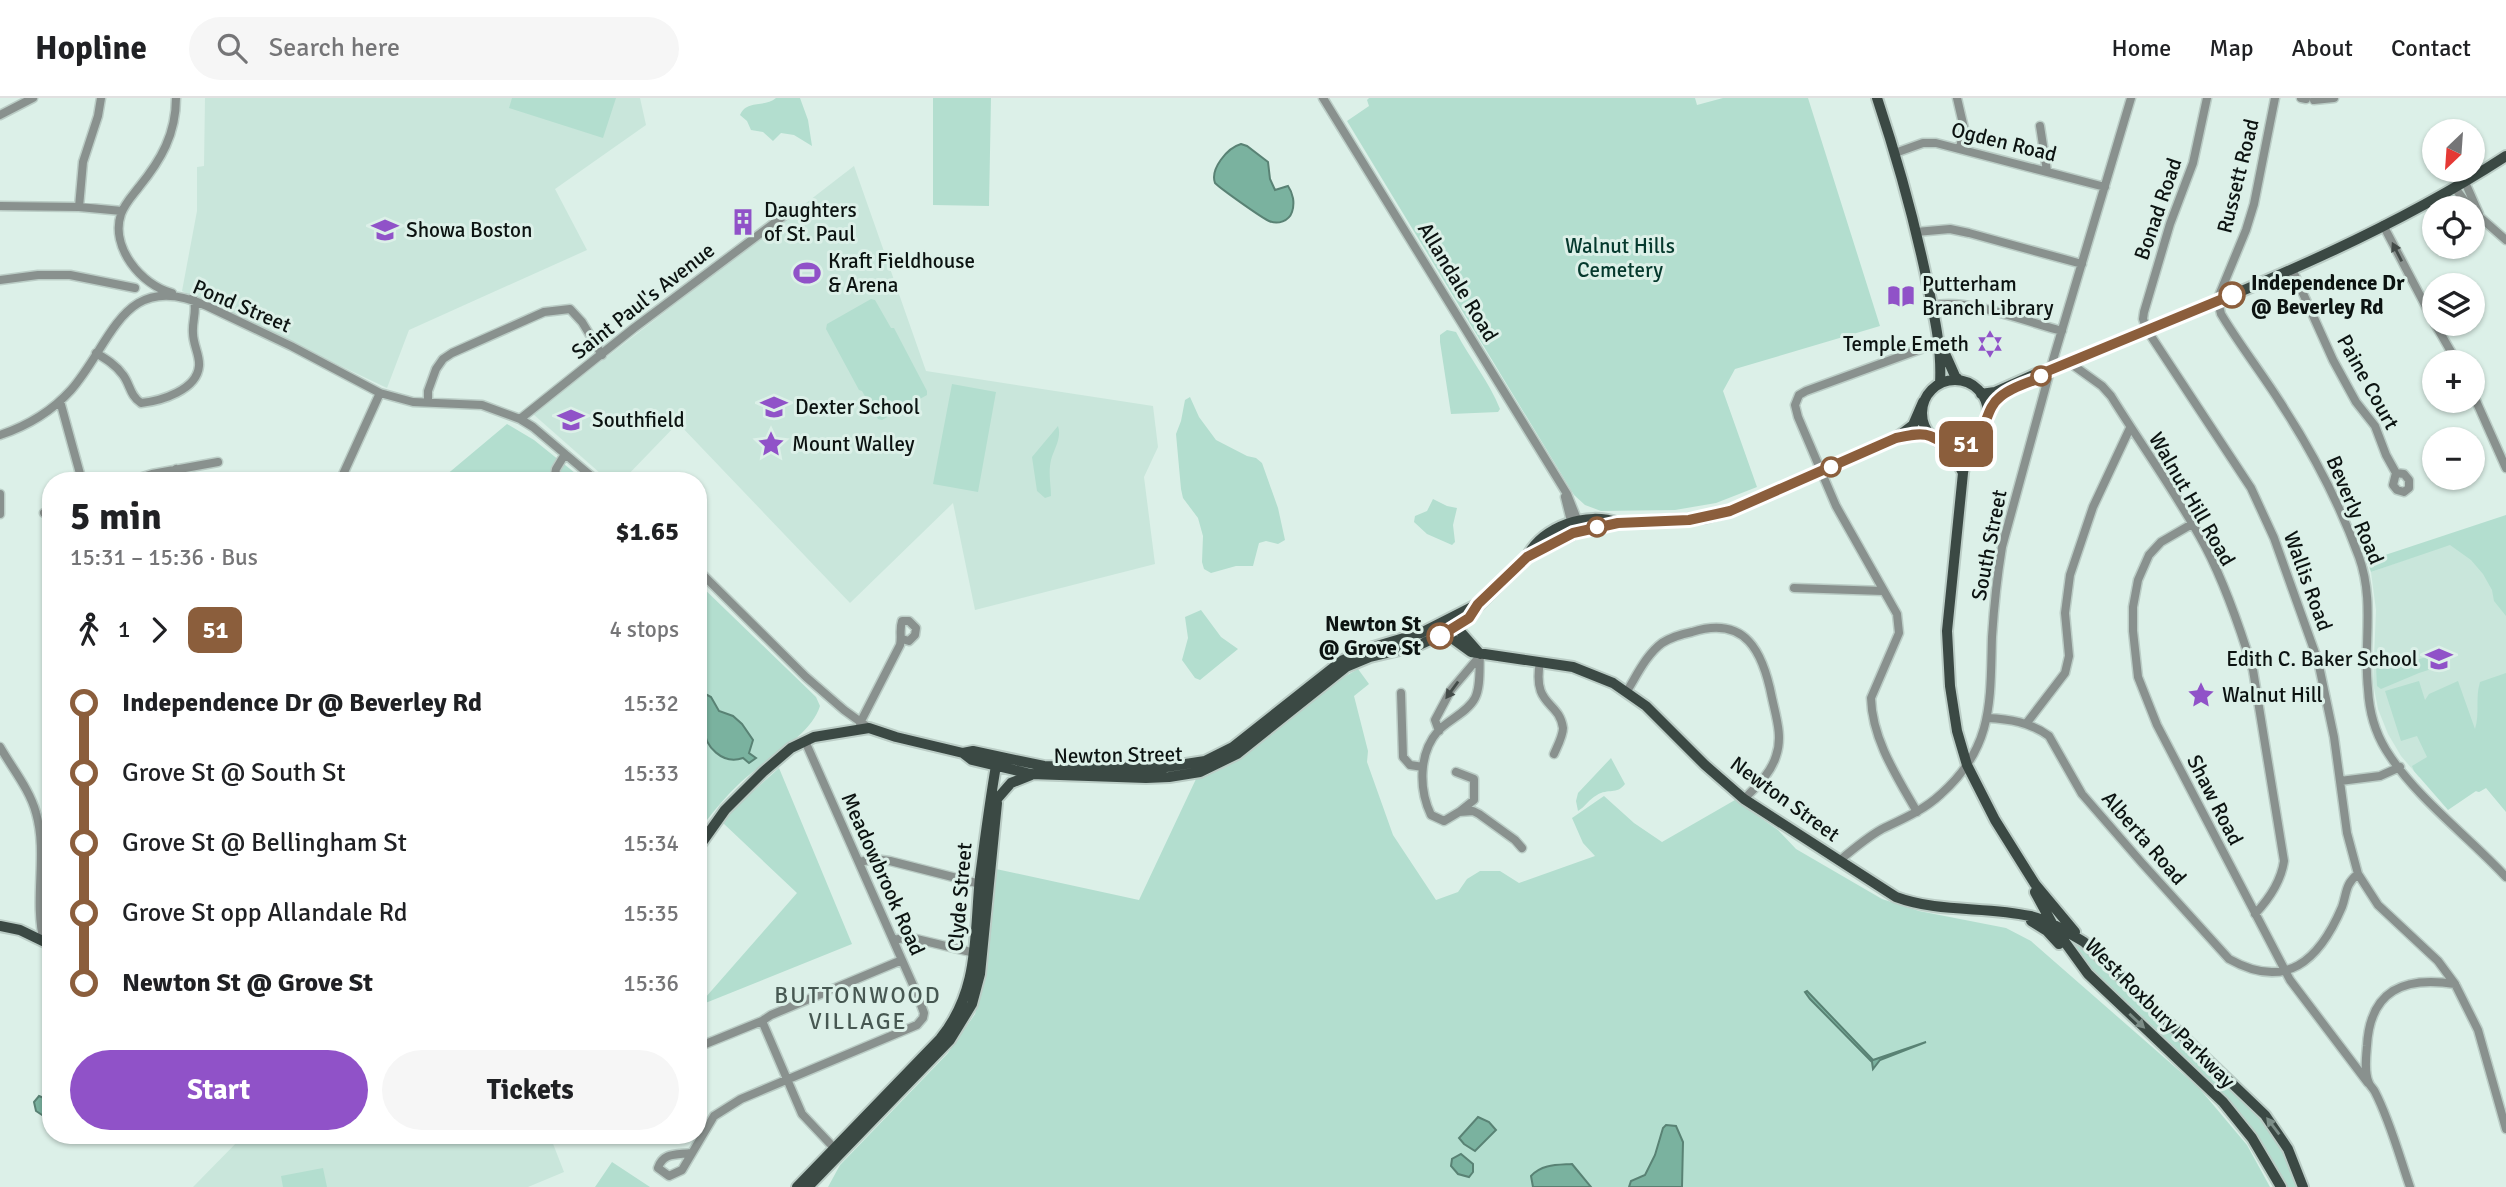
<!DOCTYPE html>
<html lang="en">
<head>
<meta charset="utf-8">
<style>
  :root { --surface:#fff; --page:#f6f6f6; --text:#202124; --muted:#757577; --line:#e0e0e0; --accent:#9052c8 }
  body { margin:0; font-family:Signika,sans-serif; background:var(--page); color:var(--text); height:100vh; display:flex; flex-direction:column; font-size:26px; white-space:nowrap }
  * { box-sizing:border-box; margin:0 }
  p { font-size:23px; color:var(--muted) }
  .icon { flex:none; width:38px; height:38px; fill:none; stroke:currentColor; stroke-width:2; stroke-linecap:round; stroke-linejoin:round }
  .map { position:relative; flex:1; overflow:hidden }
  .details { position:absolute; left:42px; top:374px; width:665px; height:672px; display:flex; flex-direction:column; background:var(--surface); border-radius:28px; box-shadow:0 2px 5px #0004 }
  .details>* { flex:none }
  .badge { padding:0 14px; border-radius:10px; font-size:24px; line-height:46px }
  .needle { width:46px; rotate:205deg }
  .fabs { position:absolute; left:2422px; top:21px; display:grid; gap:14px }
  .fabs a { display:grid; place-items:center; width:63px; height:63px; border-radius:50%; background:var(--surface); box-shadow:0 2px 5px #0004; font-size:35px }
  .map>.badge { position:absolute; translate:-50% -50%; box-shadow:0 0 0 4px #fff }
  .legs { display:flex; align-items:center; gap:10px; height:77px; padding:0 28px; font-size:23px }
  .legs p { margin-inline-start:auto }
  .summary { display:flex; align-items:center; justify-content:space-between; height:119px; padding:0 28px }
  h1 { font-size:38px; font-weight:800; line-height:52px }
  .primary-button { display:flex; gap:14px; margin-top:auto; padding:14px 28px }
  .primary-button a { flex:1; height:80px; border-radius:42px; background:var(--accent); color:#fff; font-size:28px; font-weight:800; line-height:80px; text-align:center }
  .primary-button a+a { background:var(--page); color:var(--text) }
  ul { padding:0 28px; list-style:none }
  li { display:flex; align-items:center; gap:24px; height:70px; font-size:26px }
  li i { display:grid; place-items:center; width:10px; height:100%; margin:0 9px; background:currentColor }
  li i::after { content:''; width:18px; height:18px; margin:-9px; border:5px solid; border-radius:50%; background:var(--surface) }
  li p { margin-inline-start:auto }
  li:first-child i { background:linear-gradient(#0000 50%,currentColor 0) }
  li:last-child i { background:linear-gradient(currentColor 50%,#0000 0) }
  header { display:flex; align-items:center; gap:42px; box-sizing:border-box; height:98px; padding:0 35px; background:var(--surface); border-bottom:2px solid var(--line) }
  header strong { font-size:33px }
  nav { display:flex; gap:38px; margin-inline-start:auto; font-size:24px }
  .search { width:490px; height:63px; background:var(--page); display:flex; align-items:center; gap:18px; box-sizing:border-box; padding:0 24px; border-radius:38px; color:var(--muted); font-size:26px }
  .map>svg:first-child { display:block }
  .built { fill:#c9e6db }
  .green { fill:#b3decf }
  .water { fill:#7ab29f; stroke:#598274; stroke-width:2 }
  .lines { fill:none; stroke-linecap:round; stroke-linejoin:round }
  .minor-casing { stroke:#bbcdc6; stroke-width:11 }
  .major-casing { stroke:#bbcdc6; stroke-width:14 }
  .minor { stroke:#89918e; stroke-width:8 }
  .major { stroke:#3b4944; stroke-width:10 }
  .oneway { fill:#444c49 }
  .oneway2 { fill:#7b8c86 }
  .line-1-casing { stroke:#fff; stroke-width:16 }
  .line-1 { stroke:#8b5e3c; stroke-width:10 }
  .stop-1-dot { fill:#fff; stroke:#8b5e3c; stroke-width:3.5 }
  .labels { text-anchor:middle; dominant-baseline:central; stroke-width:6; stroke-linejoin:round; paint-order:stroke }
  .street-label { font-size:21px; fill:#0c1311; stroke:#dcf0e8 }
  .poi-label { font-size:21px; fill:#0c1311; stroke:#dcf0e8; text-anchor:start }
  .park-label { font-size:21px; fill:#05392d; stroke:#dcf0e8 }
  .stop-label { font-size:21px; font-weight:bold; fill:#0c1311; stroke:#dcf0e8; text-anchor:start }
  .neighbourhood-label { font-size:23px; letter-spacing:2px; fill:#475852; stroke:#dcf0e8 }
</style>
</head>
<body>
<header>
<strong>Hopline</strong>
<div class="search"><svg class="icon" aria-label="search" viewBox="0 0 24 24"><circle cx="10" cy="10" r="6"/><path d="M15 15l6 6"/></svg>Search here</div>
<nav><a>Home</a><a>Map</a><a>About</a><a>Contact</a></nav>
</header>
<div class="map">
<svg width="2506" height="1089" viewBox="0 0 2506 1089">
  <rect width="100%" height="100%" fill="#dcf0e8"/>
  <!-- built -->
  <path class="built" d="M205 0H640L646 27 555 91 587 152 409 232 387 290 182 193 197 113V69L204 68Z
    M854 68 926 273 1153 308 1158 349 1144 379 1155 466 975 512 953 405 850 505 678 325 622 383H609L533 316Z
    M2506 426V677L2479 694 2419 679 2401 658 2388 636 2378 611 2373 585 2376 512 2371 474Z
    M243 1038H550L564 1074 528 1089H193Z"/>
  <!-- green -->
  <path class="green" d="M512 0H616L603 40 509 10Z
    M776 0H800L808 22 812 48 794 37 781 35 773 43 763 34 751 32 747 23 740 17C747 1 765 10 776 0Z
    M991 0 989 108 933 107V0Z
    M1369 0H1695L1697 7 1723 0H1808L1880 228 1735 271 1723 293 1757 389 1716 405 1675 412 1601 413 1585 407 1574 397 1347 23 1369 8 1367 2Z
    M871 201 875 202 891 230H894L927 293V297L882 322 878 321 862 293 859 292 826 231 827 226Z
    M1447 232 1456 234C1470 261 1489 283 1500 311L1498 314 1451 316 1440 244V237Z
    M952 286 996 294 978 394 933 386Z
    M1190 299 1199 319 1216 342 1247 358 1256 360 1262 365 1278 410 1285 442 1278 446 1266 443 1259 445 1253 468H1236L1211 475 1204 471 1202 464 1203 438 1198 420 1183 400 1181 391 1176 336 1181 323 1185 302Z
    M507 326 534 342 585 383H439Z
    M1058 328C1062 340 1054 351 1051 362 1048 376 1051 386 1051 398L1045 400 1037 393 1032 359Z
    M1433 401 1447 408 1457 410 1453 427 1455 444 1452 447 1427 436 1414 424 1415 418 1427 413Z
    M2506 417V518L2494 503 2492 492 2483 476 2471 462 2450 447 2371 474 2367 463Z
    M698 485 816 599 820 608C811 638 764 662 741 684 725 699 711 716 698 734Z
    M1201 512 1221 539 1238 551 1200 582 1195 580 1182 562 1188 540 1185 519Z
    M2440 555 2444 567 2419 575 2381 591 2377 588 2376 568 2414 556 2416 562Z
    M1358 571 1369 586 1354 598 1368 653 1367 664 1393 737 1436 802 1458 794 1467 781 1480 773H1500L1519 785 1595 758 1583 745 1572 720 1604 698 1634 725 1662 744 1735 702 1778 732 1796 751 1882 801 1919 813 2006 830 2031 843 2199 990 2247 1047 2270 1089H828L840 1067 948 955 975 916 987 871 996 771 1139 802 1196 681C1260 663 1300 601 1358 571Z
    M2506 575V714L2486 690 2479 694 2476 693 2448 712 2414 673 2412 668 2427 659 2417 638 2401 643 2385 593 2419 583 2425 602 2429 596 2458 583 2475 631C2480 615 2475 600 2480 584Z
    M1611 660 1625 686C1617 697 1608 690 1597 697 1589 701 1585 709 1578 713L1576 703 1578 695Z
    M779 670 852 846 698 908 797 795 723 725 738 707Z
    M2071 843 2084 851 2264 1022 2287 1059 2300 1089H2285L2267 1055 2093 877 2069 845Z
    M612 1064 650 1089H595Z
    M323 1070 327 1089H283L281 1078Z"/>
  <!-- water -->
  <path class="water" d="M1241 46 1247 48 1268 64 1270 81 1275 92 1288 88C1293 95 1295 105 1292 114 1289 123 1278 127 1269 123 1262 120 1221 91 1215 85 1210 71 1227 50 1241 46Z
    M698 592 711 599 719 613 733 618 742 626 753 642 749 655 756 660 749 665 743 660C723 667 704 649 704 629L698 626Z
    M1807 893 1873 962 1926 944 1880 962 1873 971 1872 964 1810 901 1805 894Z
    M39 998 51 1003V1023L36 1013 34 1004Z
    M1478 1019 1489 1024 1496 1032 1475 1053 1464 1046 1459 1040Z
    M1666 1027 1676 1028 1683 1044 1682 1089H1629L1631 1083 1645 1077 1655 1057 1663 1030Z
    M1461 1056 1473 1066V1074L1469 1079 1458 1076 1451 1068 1452 1061Z
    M1572 1066 1591 1089H1533L1531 1078C1542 1066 1557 1067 1572 1066Z"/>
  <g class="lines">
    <defs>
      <path id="minor" d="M1323 0 1567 396 1579 426
        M1957 0 1964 30 1960 50
        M2275 0 2254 106 2246 132 2220 195 2218 203 2221 216C2239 246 2261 274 2280 304 2312 353 2339 404 2359 459 2375 503 2363 547 2368 591 2369 611 2375 634 2386 652 2416 700 2467 737 2506 779
        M2301 0 2306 1
        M2314 2 2334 0
        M0 17 33 0
        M2040 28 2047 73
        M1895 55 1923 45H1936L2105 89
        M2465 84 2479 116
        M2455 90 2470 110
        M0 108 79 109 122 113
        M79 109 83 64 98 18 101 0
        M2473 113 2506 142
        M2383 127 2434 224
        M1916 134 1950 131 1969 135 2082 166
        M2292 171 2333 262 2356 304 2375 328 2386 357 2396 375 2404 376 2409 382V390L2404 394 2397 392 2393 387 2396 375
        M0 182 38 177H70L135 190
        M172 195C141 187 110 149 121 116 125 105 133 97 139 89 161 62 176 36 176 0
        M1932 208C1966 199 2027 224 2062 233
        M2435 226 2457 264
        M96 255C106 261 116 267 123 277 130 286 130 298 141 305 161 303 197 292 199 268 200 257 193 247 193 235 192 223 197 214 194 202L191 201
        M2070 265 2102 288 2111 298C2142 348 2177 396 2205 448 2224 484 2241 533 2253 572L2284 763C2281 784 2269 801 2255 816
        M2473 296 2506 370
        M60 303 82 383
        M428 304V293L436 271 443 261 452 255 544 214 570 211 582 224 602 257
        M520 321 634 230 789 114
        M0 337C27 328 52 313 71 292 113 244 123 170 207 208L291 248 380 295 413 304 482 307 520 321 533 329 597 383
        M176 371 181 383
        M130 383 152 376 218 364
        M340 383 380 295
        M554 383 556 371 565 356
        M0 396V416
        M1565 399 1570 419 1575 426
        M44 415 51 413
        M2192 426 2161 444 2149 457 2138 482 2133 509V533L2138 579 2157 627 2290 882 2368 985
        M698 472 806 579 844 612 869 630
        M1794 490 1883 493
        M1540 564C1532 609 1559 602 1563 630 1563 638 1557 649 1554 656
        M1627 593C1637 577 1646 557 1662 545 1670 540 1682 536 1692 534 1746 517 1763 554 1772 600 1776 619 1783 639 1776 658 1771 675 1757 688 1744 701
        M1401 595 1403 659 1410 667 1423 669
        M1987 620C2009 621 2030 624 2049 638L2082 696 2142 765 2229 861C2286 893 2319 863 2342 809 2347 795 2345 786 2358 776L2347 735 2334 639 2318 563 2274 440 2251 390 2147 232 2143 221 2144 214 2170 126 2193 65 2207 0
        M860 625 900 547C902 539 899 532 902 523H909L916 530 915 537 909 543 902 541
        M2026 626 2065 575 2069 558 2065 515 2070 477 2093 409 2130 330
        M1439 633 1435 622 1451 592 1479 559
        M0 649C12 670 30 692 36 715 48 756 33 802 44 844
        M1456 674 1474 681V702L1459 714 1473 713 1479 716 1515 742 1522 750
        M2340 683 2380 678 2400 669
        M1459 714 1444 723 1431 717C1419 692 1418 656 1438 633 1448 622 1468 614 1475 600 1481 588 1479 570 1480 556
        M1917 714C1897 679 1872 641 1871 600L1899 535 1897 516 1836 408 1798 319 1795 307 1799 297 1806 293 1940 244
        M1839 763C1852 752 1866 740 1882 731 1903 721 1924 712 1941 696 1994 649 1990 603 1992 539 1994 508 1997 479 2002 449L2053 262 2131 0
        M859 764 874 761 890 763 984 787
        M2358 776 2378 807 2438 863 2455 886
        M894 842 908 839 979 856
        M762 923 802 1016 836 1052
        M698 949 762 923 771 917 902 862
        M691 1055C677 1057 663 1054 658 1070L669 1078 682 1072 714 1018 741 1001 917 927 923 920 924 915 917 896 805 643
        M2410 1089C2399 1057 2390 1023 2375 994 2373 990 2370 988 2369 985 2364 975 2366 959 2367 948 2370 892 2404 878 2455 886L2478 932 2506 1031"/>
      <path id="major" d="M1877 0C1897 60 1914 121 1927 183 1934 217 1942 250 1940 285
        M1943 251 1955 278 1959 282
        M1922 315a33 33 0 1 1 66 0a33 33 0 1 1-66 0Z
        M1981 296 1995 294 2038 275 2052 272C2205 207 2365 150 2506 58
        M1899 339 1917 337 1931 338
        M1972 343 1966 357 1963 375 1947 533 1950 588 1957 633 1967 667 1995 722 2035 786 2075 834
        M1948 347 1963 375
        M1527 459 1581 432 1618 425 1704 420 1730 413 1896 340 1913 327 1923 304
        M1452 524 1480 556
        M1442 526 1453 541 1471 554 1573 569 1613 585 1646 608 1705 667 1744 701 1896 799C1939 815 1986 808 2030 818 2050 823 2067 834 2084 844L2265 1017 2288 1051 2303 1089
        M963 655 972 662 1031 676 1146 680 1169 679 1200 674 1237 656 1346 569 1370 559 1417 548 1456 530 1527 459C1542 428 1588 413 1618 425
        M997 701 1011 685 1031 677
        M698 750 725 712 763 674 791 650 814 639 869 630 896 639 963 655 973 653 1044 668 1160 670 1205 663 1233 649 1343 562 1370 550 1421 535 1478 506
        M2035 794 2054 829 2088 876 2223 1004 2252 1040 2281 1089
        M2031 823 2047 833 2059 846
        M0 828 20 832 51 847
        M797 1089 940 941C980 892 974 838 980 779 985 740 990 701 997 662
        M808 1089 950 942 972 906 980 876 997 705"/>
    </defs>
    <!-- minor casing -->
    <use href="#minor" class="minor-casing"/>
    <!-- major casing -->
    <use href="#major" class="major-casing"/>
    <!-- minor -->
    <use href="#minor" class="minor"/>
    <!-- major -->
    <use href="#major" class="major"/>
  </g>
  <!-- one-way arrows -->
  <defs><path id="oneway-solid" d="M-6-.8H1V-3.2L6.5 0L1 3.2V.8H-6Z" transform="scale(1.75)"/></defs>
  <g class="oneway">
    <use href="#oneway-solid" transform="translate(2397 154) rotate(-117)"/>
    <use href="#oneway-solid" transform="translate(1452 592) rotate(126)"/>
  </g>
  <g class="oneway2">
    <use href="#oneway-solid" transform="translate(2137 923) rotate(43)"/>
    <use href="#oneway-solid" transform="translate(2273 1028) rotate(-127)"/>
  </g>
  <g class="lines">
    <defs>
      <path id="line-1" d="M1440 538 1469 520 1478 506 1527 459 1573 435 1618 425 1689 422 1730 413 1896 340C1906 338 1920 334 1930 338 1942 343 1950 351 1966 346 1989 338 1983 312 2000 299 2010 290 2027 285 2040 280L2043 275 2232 197"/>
    </defs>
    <!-- line-1 casing -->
    <use href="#line-1" class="line-1-casing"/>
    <!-- line-1 -->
    <use href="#line-1" class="line-1"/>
  </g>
  <!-- icons -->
  <defs>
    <symbol id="building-bare" viewBox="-9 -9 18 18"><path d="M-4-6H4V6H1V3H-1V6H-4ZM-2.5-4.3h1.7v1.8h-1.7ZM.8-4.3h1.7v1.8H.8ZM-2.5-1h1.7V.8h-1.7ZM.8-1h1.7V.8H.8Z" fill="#9052c8" stroke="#dcf0e8" stroke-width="2.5" paint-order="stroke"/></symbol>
    <symbol id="school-bare" viewBox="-9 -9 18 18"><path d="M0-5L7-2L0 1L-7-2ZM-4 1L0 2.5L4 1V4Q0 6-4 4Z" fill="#9052c8" stroke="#dcf0e8" stroke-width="2.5" paint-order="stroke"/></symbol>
    <symbol id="stadium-bare" viewBox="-9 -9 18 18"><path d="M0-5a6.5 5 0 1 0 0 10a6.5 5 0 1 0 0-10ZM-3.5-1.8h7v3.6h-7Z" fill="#9052c8" stroke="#dcf0e8" stroke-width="2.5" paint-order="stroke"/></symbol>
    <symbol id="library-bare" viewBox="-9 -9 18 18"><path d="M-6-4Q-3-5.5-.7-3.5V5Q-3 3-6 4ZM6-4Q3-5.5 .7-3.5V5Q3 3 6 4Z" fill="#9052c8" stroke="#dcf0e8" stroke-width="2.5" paint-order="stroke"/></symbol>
    <symbol id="synagogue-bare" viewBox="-9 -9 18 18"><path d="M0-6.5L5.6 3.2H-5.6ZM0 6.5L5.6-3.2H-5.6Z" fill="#9052c8" stroke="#dcf0e8" stroke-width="2.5" paint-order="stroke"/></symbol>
    <symbol id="sight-bare" viewBox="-9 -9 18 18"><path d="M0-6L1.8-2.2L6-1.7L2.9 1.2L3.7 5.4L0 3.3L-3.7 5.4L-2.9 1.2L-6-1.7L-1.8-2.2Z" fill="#9052c8" stroke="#dcf0e8" stroke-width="2.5" paint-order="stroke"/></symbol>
  </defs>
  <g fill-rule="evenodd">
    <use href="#building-bare" x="724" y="105" width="38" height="38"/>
    <use href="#school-bare" x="366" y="113" width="38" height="38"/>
    <use href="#stadium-bare" x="788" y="156" width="38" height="38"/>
    <use href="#library-bare" x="1882" y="179" width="38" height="38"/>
    <use href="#synagogue-bare" x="1971" y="227" width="38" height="38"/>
    <use href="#school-bare" x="755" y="290" width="38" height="38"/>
    <use href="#school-bare" x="552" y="303" width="38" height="38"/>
    <use href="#sight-bare" x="752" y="327" width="38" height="38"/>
    <use href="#school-bare" x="2420" y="542" width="38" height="38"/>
    <use href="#sight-bare" x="2182" y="578" width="38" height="38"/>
  </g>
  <!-- markers -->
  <g class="stop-1-dot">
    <circle cx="2232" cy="197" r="12"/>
    <circle cx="2041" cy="278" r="9"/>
    <circle cx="1831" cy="369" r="9"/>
    <circle cx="1597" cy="429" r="9"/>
    <circle cx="1440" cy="538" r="12"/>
  </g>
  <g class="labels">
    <!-- street labels -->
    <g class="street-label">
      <text transform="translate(2004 44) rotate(14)">Ogden Road</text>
      <text transform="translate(2238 78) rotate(-76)">Russett Road</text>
      <text transform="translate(2158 111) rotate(-71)">Bonad Road</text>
      <text transform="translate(1458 184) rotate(59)">Allandale Road</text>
      <text transform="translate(643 203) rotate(-38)">Saint Paul's Avenue</text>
      <text transform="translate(242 208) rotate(23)">Pond Street</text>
      <text transform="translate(2368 284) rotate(61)">Paine Court</text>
      <text transform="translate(2192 401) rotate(60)">Walnut Hill Road</text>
      <text transform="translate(2355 412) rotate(67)">Beverly Road</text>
      <text transform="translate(1989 447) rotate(-79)">South Street</text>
      <text transform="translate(2308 483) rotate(70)">Wallis Road</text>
      <text transform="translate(1118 657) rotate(-1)">Newton Street</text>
      <text transform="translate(1785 701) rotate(36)">Newton Street</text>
      <text transform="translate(2215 702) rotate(63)">Shaw Road</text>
      <text transform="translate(2144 740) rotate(49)">Alberta Road</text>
      <text transform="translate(883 776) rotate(66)">Meadowbrook Road</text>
      <text transform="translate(960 799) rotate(-85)">Clyde Street</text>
      <text transform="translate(2160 915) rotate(45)">West Roxbury Parkway</text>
    </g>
    <!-- poi labels -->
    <g class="poi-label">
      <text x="764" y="112">Daughters<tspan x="764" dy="24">of St. Paul</tspan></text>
      <text x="406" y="132">Showa Boston</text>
      <text x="828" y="163">Kraft Fieldhouse<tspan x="828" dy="24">&amp; Arena</tspan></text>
      <text x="1922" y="186">Putterham<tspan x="1922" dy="24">Branch Library</tspan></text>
      <text x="1969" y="246" text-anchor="end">Temple Emeth</text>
      <text x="795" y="309">Dexter School</text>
      <text x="592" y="322">Southfield</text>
      <text x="792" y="346">Mount Walley</text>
      <text x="2418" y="561" text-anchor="end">Edith C. Baker School</text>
      <text x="2222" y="597">Walnut Hill</text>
    </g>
    <!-- park labels -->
    <g class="park-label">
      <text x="1620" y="148">Walnut Hills<tspan x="1620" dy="24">Cemetery</tspan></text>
    </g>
    <!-- stop labels -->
    <g class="stop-label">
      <text x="2251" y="185">Independence Dr<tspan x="2251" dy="24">@ Beverley Rd</tspan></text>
      <text x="1421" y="526" text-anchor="end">Newton St<tspan x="1421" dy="24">@ Grove St</tspan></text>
    </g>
    <!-- neighbourhood labels -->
    <g class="neighbourhood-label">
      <text x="858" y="897">BUTTONWOOD<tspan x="858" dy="26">VILLAGE</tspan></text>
    </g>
  </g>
</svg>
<div class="fabs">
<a><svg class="needle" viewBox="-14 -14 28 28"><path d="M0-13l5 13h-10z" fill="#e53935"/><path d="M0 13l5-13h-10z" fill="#757577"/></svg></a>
<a><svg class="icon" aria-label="locate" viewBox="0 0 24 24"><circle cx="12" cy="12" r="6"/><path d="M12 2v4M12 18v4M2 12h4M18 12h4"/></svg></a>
<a><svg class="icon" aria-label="layers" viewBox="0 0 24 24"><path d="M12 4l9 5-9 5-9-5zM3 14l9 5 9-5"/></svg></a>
<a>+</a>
<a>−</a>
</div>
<b class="badge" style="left:1966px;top:346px;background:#8b5e3c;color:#fff">51</b>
<section class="details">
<div class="summary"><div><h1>5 min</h1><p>15:31 – 15:36 · Bus</p></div><b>$1.65</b></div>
<div class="legs"><svg class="icon" aria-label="walk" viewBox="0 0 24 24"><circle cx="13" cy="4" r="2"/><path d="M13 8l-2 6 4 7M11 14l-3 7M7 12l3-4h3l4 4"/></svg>1<svg class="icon" aria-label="forward" viewBox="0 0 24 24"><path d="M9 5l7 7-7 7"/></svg><b class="badge" style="background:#8b5e3c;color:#fff">51</b><p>4 stops</p></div>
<ul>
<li><i style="color:#8b5e3c"></i><b>Independence Dr @ Beverley Rd</b><p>15:32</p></li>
<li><i style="color:#8b5e3c"></i><span>Grove St @ South St</span><p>15:33</p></li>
<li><i style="color:#8b5e3c"></i><span>Grove St @ Bellingham St</span><p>15:34</p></li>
<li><i style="color:#8b5e3c"></i><span>Grove St opp Allandale Rd</span><p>15:35</p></li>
<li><i style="color:#8b5e3c"></i><b>Newton St @ Grove St</b><p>15:36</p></li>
</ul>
<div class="primary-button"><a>Start</a><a>Tickets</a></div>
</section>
</div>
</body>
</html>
